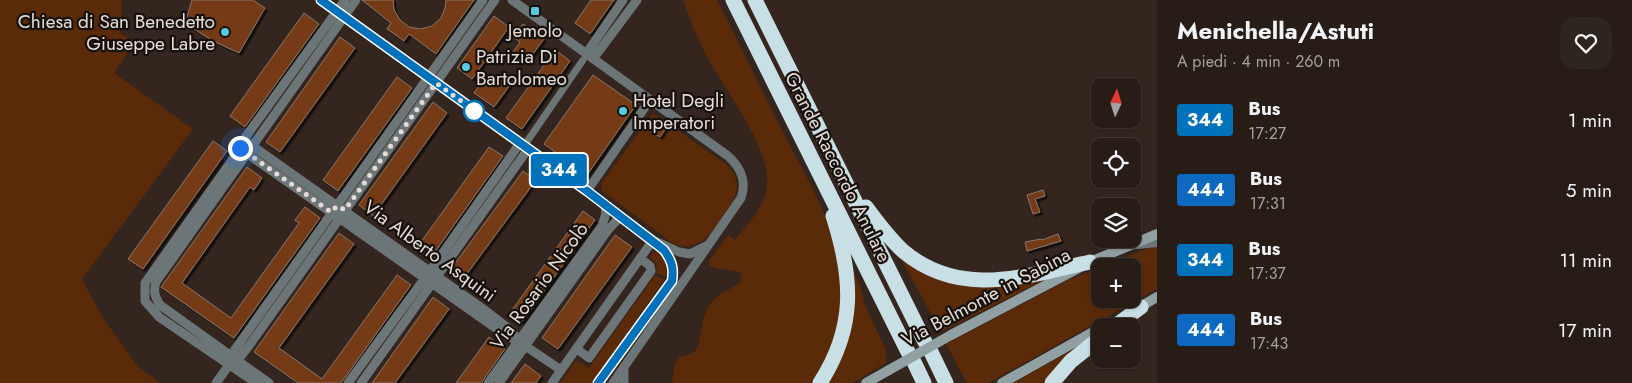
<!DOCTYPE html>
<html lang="it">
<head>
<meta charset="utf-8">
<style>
  :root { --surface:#271c16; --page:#2f251f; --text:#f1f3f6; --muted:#a4a1a1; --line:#433a35 }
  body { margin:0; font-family:Jost,sans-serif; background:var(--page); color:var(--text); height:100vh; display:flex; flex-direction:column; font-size:19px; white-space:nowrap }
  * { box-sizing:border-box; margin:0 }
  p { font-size:16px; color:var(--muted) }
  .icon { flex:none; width:28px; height:28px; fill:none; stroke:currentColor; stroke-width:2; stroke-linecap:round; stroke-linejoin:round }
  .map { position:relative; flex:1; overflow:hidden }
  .drawer { display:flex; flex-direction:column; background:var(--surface); width:475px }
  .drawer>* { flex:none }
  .badge { padding:0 10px; border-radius:4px; font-size:18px; line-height:32px }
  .needle { width:32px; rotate:4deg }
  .fabs { position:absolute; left:1091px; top:78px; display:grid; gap:10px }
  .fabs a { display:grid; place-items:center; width:50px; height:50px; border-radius:10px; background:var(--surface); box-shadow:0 1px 4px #0004,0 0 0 1px var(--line); font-size:25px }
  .you { position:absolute; width:25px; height:25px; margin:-12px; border:4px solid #fff; border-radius:50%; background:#1a73e8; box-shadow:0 0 0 8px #1a73e833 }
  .map>.badge { position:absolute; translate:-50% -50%; box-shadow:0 0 0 2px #fff }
  .round { display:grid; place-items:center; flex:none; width:52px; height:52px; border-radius:15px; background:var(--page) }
  .summary { display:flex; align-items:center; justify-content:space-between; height:85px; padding:0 20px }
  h1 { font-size:24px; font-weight:700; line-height:38px }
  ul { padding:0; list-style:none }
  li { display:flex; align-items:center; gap:15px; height:70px; padding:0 20px }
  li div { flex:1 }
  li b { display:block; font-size:19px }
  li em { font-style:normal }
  li .badge { min-width:55px; font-weight:700; text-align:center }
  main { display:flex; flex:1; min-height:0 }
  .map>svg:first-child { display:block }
  .green { fill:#5b2a08 }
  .building { fill:#753a12; stroke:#88766d; filter:url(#shadow) }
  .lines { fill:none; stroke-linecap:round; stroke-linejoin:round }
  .pedestrian { stroke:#6c7577; stroke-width:7 }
  .minor { stroke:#6c7577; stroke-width:9 }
  .tertiary { stroke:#6c7577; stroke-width:10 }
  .secondary { stroke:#91a0a3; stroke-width:10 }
  .motorway { stroke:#c8dfe5; stroke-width:15 }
  .secondary-bridge { stroke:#91a0a3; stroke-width:10 }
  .line-casing { stroke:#fff; stroke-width:11 }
  .line { stroke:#0072bc; stroke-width:8 }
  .walk { stroke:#e6dcd7; stroke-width:5; stroke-dasharray:0 9 }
  .poi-dot { fill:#57c9e1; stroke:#17110d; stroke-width:2 }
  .stop-dot { fill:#fff; stroke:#0072bc; stroke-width:2.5 }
  .labels { text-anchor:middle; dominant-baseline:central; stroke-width:4.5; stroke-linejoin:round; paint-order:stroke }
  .poi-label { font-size:19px; fill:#e6dcd7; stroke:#17110d; text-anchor:start }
  .street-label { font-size:19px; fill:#e6dcd7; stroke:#17110d }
</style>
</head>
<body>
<main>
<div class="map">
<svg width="1157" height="383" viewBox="0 0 1157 383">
  <defs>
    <filter id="shadow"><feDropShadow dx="2.5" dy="2.5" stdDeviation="0" flood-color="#0009"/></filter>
  </defs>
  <rect width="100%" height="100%" fill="#34261e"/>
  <!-- green -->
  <path class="green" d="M0 0H122L120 33 135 42 114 73 193 129 82 279 103 318 138 367 160 383H0Z
    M683 0H717C740 45 762 91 785 136 797 160 811 183 821 207 847 267 852 328 811 383H672L675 364 678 357C703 356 698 339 703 321 704 315 708 308 711 303 719 292 733 290 742 280L741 273C731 269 721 270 710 266L709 261 728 235 735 240C748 224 766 205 767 184 769 146 729 96 711 64 699 44 691 21 683 0Z
    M653 113 726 164C746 184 735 199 721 219 708 237 699 252 674 244L602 191 601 186 603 181Z
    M1157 245V289L988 383H967L946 344 1066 281 1100 267V299H1132V266H1103Z
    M896 250 930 271 1054 275 941 332Z
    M658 252C667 257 671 267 667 277L657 274C658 266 655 262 650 257L653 253Z
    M852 267 862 292 865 305 885 348 887 362 852 383H825Z
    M655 275 665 279 592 383H560L576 360 589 368Z
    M1079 346 1048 383H1014Z"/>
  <!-- building -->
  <path class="building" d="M192 0H253L265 8 239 53 213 41 185 23Z
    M362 0H393L394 10 400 20 409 27 420 29 432 26 441 18 445 8 446 0H474L436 54 409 34 404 41 393 33 387 29 391 23Z
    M591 0H614L590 34 575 23Z
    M304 13 319 24 245 127 230 116Z
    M494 16 509 27 472 79 457 68Z
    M523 24 544 39 527 62 513 52 520 42 513 37Z
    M340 37 355 48 280 152 266 142Z
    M555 50 570 61 522 129 506 118Z
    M497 75 510 85 494 107 474 93 483 80 490 85Z
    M593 75 636 105 587 175 544 144Z
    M397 77 412 88 338 191 323 180Z
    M433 102 447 113 373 216 359 205Z
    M661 124 666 128 660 137 654 133Z
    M213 141 227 151 143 269 128 259Z
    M489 147 503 156 430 259 416 249Z
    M247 167 262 178 254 190 250 187 182 283 231 318 299 223 295 220 305 207 320 218 234 338 161 287Z
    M523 171 536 180 461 282 448 273Z
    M1043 190 1045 196 1035 199 1040 212 1033 214 1027 195Z
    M583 211 595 220 522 322 510 313Z
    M339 233 354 244 279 348 322 379 397 275 411 285 341 383H298L254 352Z
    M1058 234 1061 241 1027 251 1025 242 1041 239 1042 240Z
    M615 235 632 247 558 349 542 338Z
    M433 297 449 309 395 383H372Z
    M489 337 505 349 481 383H456Z
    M525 364 541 376 536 383H511Z"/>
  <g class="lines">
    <!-- pedestrian -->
    <path class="pedestrian" d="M524 146 583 60"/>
    <!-- minor -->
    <path class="minor" d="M321 0 570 179 653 240 679 252 690 254 708 245
      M512 0 728 156C741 168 747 181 741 198L613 383
      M586 54 623 0
      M593 59 637 0
      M247 142 486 311 512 331 518 341
      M242 150 507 336 518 341 561 370
      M587 191 650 100
      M577 349 589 358 651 271 650 266 640 258
      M234 362 238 360 251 343 495 0
      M216 383 229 365 231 355 483 0
      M256 383 159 317 145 301V283L240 149 244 139 345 0
      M269 383 160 305C155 297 153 291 156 282L356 0
      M348 383 430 271 520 143
      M361 383 528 149
      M488 383 602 226 606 213 605 205
      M499 383 608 230 621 216
      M552 383 653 240
      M598 383 672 281C675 266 671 256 659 245
      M624 383V367"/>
    <!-- tertiary -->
    <path class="tertiary" d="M1138 244 1157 242"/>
    <!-- secondary -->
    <path class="secondary" d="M1135 310 1157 297
      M951 335 1090 262 1157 234
      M866 383 889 370
      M1002 383 1100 328"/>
    <!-- motorway -->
    <path class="motorway" d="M733 0 908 352
      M755 0 925 342
      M866 207C877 222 889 238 903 251 960 299 1025 276 1090 262
      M1115 326 1141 307
      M931 352 946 383
      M914 362 924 383
      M820 383C856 327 853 278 833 216
      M1052 383 1071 361 1100 338"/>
    <!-- secondary-bridge -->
    <path class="secondary-bridge" d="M889 370 951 335"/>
  </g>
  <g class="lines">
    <defs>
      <path id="line" d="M321 0 587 191 664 250C672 261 674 268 672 281L598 383"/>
    </defs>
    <!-- line casing -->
    <use href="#line" class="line-casing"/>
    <!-- line -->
    <use href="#line" class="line"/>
    <!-- walk -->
    <path class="walk" d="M240 148 331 212 337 206 345 210 436 83 479 114 474 111"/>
  </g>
  <!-- markers -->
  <g class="poi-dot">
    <rect x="530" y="6" width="10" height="10" rx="2.5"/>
    <circle cx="225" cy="32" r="5"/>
    <circle cx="466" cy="67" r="5"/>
    <circle cx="623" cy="111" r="5"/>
  </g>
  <circle class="stop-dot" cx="474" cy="111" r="10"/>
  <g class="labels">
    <!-- poi labels -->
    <g class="poi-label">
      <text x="215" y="21" text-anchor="end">Chiesa di San Benedetto<tspan x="215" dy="22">Giuseppe Labre</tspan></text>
      <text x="535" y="30" text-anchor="middle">Jemolo</text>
      <text x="476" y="56">Patrizia Di<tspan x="476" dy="22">Bartolomeo</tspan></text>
      <text x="633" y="100">Hotel Degli<tspan x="633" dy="22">Imperatori</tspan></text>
    </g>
    <!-- street labels -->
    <g class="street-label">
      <text transform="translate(838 167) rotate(63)">Grande Raccordo Anulare</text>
      <text transform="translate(430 251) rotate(36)">Via Alberto Asquini</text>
      <text transform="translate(539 286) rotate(-54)">Via Rosario Nicolò</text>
      <text transform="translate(986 297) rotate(-28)">Via Belmonte in Sabina</text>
    </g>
  </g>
</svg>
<div class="fabs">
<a><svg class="needle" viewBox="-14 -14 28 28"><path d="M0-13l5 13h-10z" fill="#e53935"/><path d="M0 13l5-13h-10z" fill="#a4a1a1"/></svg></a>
<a><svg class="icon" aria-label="locate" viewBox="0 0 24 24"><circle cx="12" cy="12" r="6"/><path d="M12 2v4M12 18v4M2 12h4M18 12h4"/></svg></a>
<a><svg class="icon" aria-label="layers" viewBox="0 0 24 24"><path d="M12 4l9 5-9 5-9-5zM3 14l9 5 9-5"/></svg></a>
<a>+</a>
<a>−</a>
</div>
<div class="you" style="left:240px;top:148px"></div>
<b class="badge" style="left:559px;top:170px;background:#0072bc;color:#fff">344</b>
</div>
<section class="drawer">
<div class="summary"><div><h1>Menichella/Astuti</h1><p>A piedi · 4 min · 260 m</p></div><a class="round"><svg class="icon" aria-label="heart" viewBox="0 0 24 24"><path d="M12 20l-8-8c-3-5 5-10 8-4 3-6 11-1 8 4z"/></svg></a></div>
<ul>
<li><span class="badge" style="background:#0072bc;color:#fff">344</span><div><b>Bus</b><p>17:27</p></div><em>1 min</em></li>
<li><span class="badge" style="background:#0c69bf;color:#fff">444</span><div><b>Bus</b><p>17:31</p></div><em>5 min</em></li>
<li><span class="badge" style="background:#0072bc;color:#fff">344</span><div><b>Bus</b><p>17:37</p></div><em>11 min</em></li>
<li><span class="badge" style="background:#0c69bf;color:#fff">444</span><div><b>Bus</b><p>17:43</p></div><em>17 min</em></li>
</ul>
</section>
</main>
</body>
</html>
